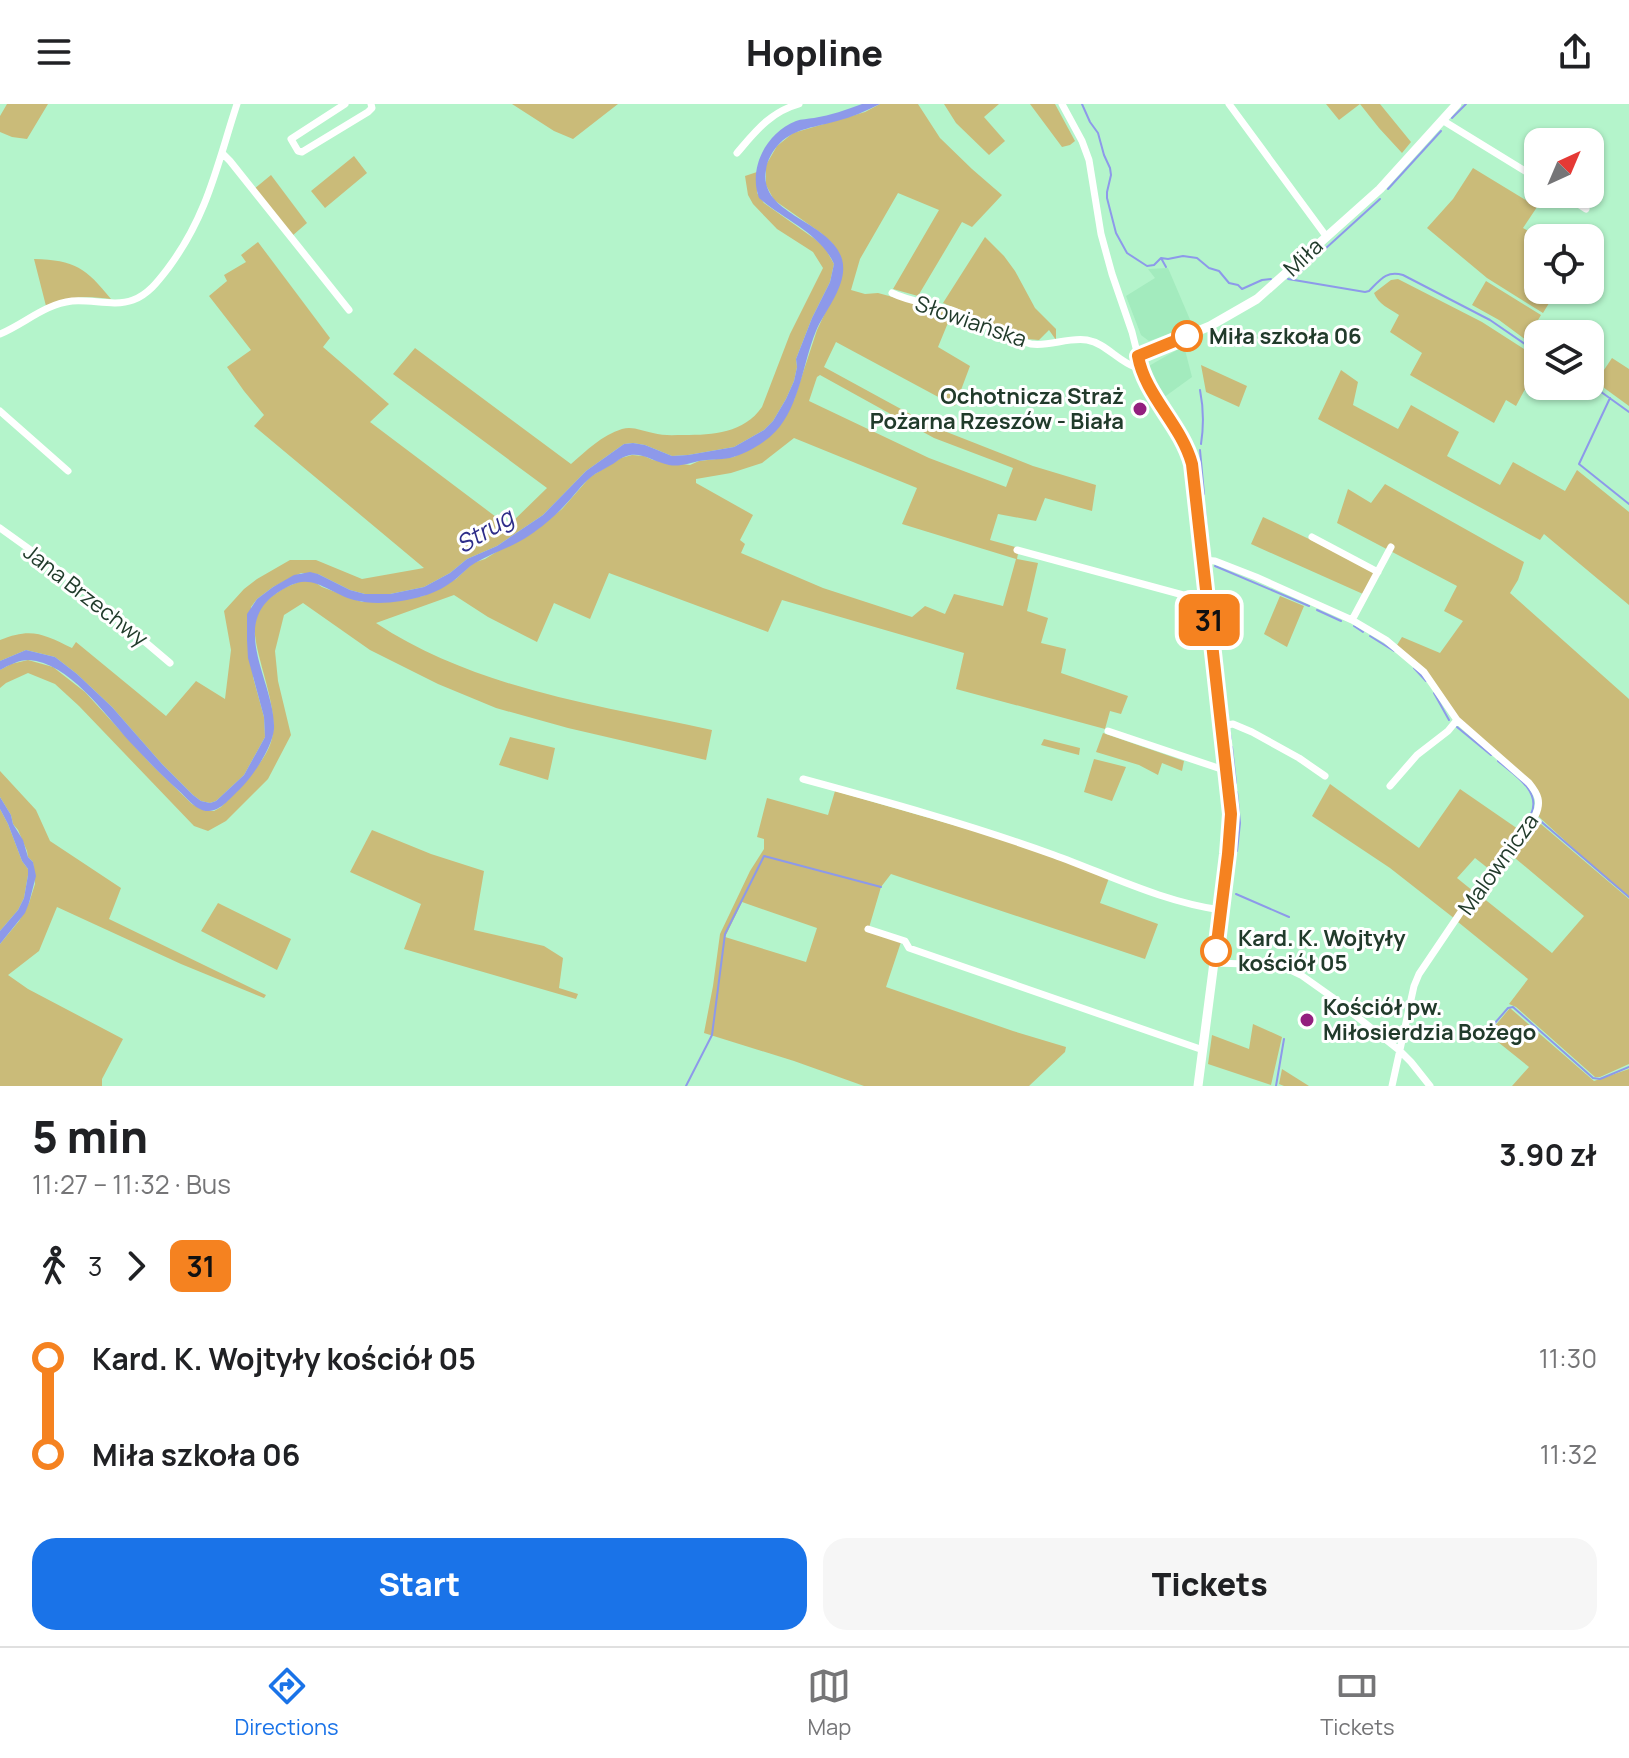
<!DOCTYPE html>
<html lang="en">
<head>
<meta charset="utf-8">
<style>
  :root { --surface:#fff; --page:#f6f6f6; --text:#202124; --muted:#757577; --line:#e0e0e0; --accent:#1a73e8 }
  body { margin:0; font-family:Manrope,sans-serif; background:var(--page); color:var(--text); height:100vh; display:flex; flex-direction:column; font-size:30px; white-space:nowrap }
  * { box-sizing:border-box; margin:0 }
  p { font-size:26px; color:var(--muted) }
  .icon { flex:none; width:44px; height:44px; fill:none; stroke:currentColor; stroke-width:2; stroke-linecap:round; stroke-linejoin:round }
  .map { position:relative; height:982px; overflow:hidden }
  .details { display:flex; flex-direction:column; background:var(--surface); flex:1 }
  .details>* { flex:none }
  .badge { padding:0 16px; border-radius:12px; font-size:28px; line-height:52px }
  .needle { width:52px; rotate:44deg }
  .buttons { position:absolute; left:1524px; top:24px; display:grid; gap:16px }
  .buttons a { display:grid; place-items:center; width:80px; height:80px; border-radius:16px; background:var(--surface); box-shadow:0 2px 6px #0004; font-size:40px }
  .map>.badge { position:absolute; translate:-50% -50%; box-shadow:0 0 0 4px #fff }
  .legs { display:flex; align-items:center; gap:12px; height:88px; padding:0 32px; font-size:26px }
  .legs p { margin-inline-start:auto }
  .headline { display:flex; align-items:center; justify-content:space-between; height:136px; padding:0 32px }
  h1 { font-size:44px; font-weight:800; line-height:60px }
  .action { display:flex; gap:16px; margin-top:auto; padding:16px 32px }
  .action a { flex:1; height:92px; border-radius:24px; background:var(--accent); color:#fff; font-size:32px; font-weight:800; line-height:92px; text-align:center }
  .action a+a { background:var(--page); color:var(--text) }
  ul { padding:0 32px; list-style:none }
  li { display:flex; align-items:center; gap:28px; height:96px; font-size:30px }
  li i { display:grid; place-items:center; width:12px; height:100%; margin:0 10px; background:currentColor }
  li i::after { content:''; width:20px; height:20px; margin:-10px; border:6px solid; border-radius:50%; background:var(--surface) }
  li p { margin-inline-start:auto }
  li:first-child i { background:linear-gradient(#0000 50%,currentColor 0) }
  li:last-child i { background:linear-gradient(currentColor 50%,#0000 0) }
  header { display:flex; justify-content:space-between; align-items:center; height:104px; padding:0 32px; background:var(--surface); font-size:36px; font-weight:800 }
  .tab-bar { display:flex; justify-content:space-around; align-items:center; height:112px; border-top:2px solid var(--line); background:var(--surface); font-size:22px; color:var(--muted) }
  .tab-bar a { display:grid; justify-items:center; gap:4px }
  .tab-bar .current { color:var(--accent) }
  .map>svg:first-child { display:block }
  .built { fill:#a3ebbe }
  .green { fill:#cabb79; fill-rule:evenodd }
  .water { fill:#8d99ea }
  .lines { fill:none; stroke-linecap:round; stroke-linejoin:round }
  .stream { stroke:#8d99ea; stroke-width:2 }
  .minor { stroke:#fff; stroke-width:7 }
  .tertiary { stroke:#fff; stroke-width:9 }
  .line-1-casing { stroke:#fff; stroke-width:18 }
  .line-1 { stroke:#f58220; stroke-width:12 }
  .stop-1-dot { fill:#fff; stroke:#f58220; stroke-width:4 }
  .poi-dot { fill:#921f7e; stroke:#fff; stroke-width:3 }
  .labels { text-anchor:middle; dominant-baseline:central; stroke-width:6; stroke-linejoin:round; paint-order:stroke }
  .street-label { font-size:22px; fill:#213b2b; stroke:#fff }
  .stop-label { font-size:22px; font-weight:bold; fill:#213b2b; stroke:#fff; text-anchor:start }
  .poi-label { font-size:22px; font-weight:bold; fill:#213b2b; stroke:#fff; text-anchor:end }
  .water-label { font-size:24px; font-style:italic; fill:#2e2d89; stroke:#fff }
</style>
</head>
<body>
<header><svg class="icon" aria-label="menu" viewBox="0 0 24 24"><path d="M4 6h16M4 12h16M4 18h16"/></svg>Hopline<svg class="icon" aria-label="share" viewBox="0 0 24 24"><path d="M12 15V3M7 8l5-5 5 5M5 13v7h14v-7"/></svg></header>
<div class="map">
<svg width="1629" height="982" viewBox="0 0 1629 982">
  <rect width="100%" height="100%" fill="#b4f4cb"/>
  <!-- built -->
  <path class="built" d="M1168 164 1191 218 1182 221V223L1172 229 1149 237 1141 231 1126 192 1155 174 1148 165Z
    M1184 242 1192 273 1163 294 1162 288 1147 263Z"/>
  <!-- green -->
  <path class="green" d="M7 0H48L27 35 12 33 0 28V12Z
    M512 0H618L573 35 554 27Z
    M880 0H918L940 34 972 65 1002 91 972 123 962 118 918 192 893 185 939 106 898 89 860 155 851 186 865 190 878 189 952 209 938 243 970 262 955 302 836 238 824 263 934 323 1033 362 1096 381 1092 407 1045 394 1036 417 998 410 990 436 1019 444 1017 455 1038 459 1027 507 1048 514 1041 539 1066 545 1061 569 1128 592 1121 610 1110 607 1105 625 956 585 964 549 782 496 768 528 609 469 590 515 554 499 537 538 488 513 454 491 376 519C476 585 598 601 712 626L706 656 568 624 496 604 438 580 370 546 303 499 284 511 275 547 278 577 291 631 268 675 226 717 208 727 194 722 79 602 55 580 28 569 6 579 0 584V566L11 560 28 556 53 563 85 588 150 659 192 700 206 707H214L221 703C238 684 267 658 272 634 279 606 258 560 255 531V520L258 507 268 495 284 484 301 477H313L322 483 362 498H387L423 492 456 475 473 459 485 455 548 416 562 405 590 373 621 354 632 351 644 352 653 356 690 361 699 357 734 353 743 348 794 296 817 226 841 175 842 156 832 139 821 129 774 96 766 81V61L777 42 793 29 865 8ZM820 271 934 334 1013 364 1006 383 929 354 809 297 817 273ZM794 334 917 384 902 420 1016 455 1003 502 954 490 945 510 925 502 912 513 823 484 741 449 745 440 740 436 753 411 696 379V375L731 369 762 359Z
    M944 0H999L984 13 1005 37 989 51 956 19Z
    M1030 0H1055L1075 37 1070 41 1062 43Z
    M1326 0H1380L1411 38 1402 49 1379 24 1360 0 1339 16Z
    M354 52 367 69 325 104 311 87Z
    M1473 64 1537 103 1523 124 1540 134H1538V186H1557L1543 209 1487 174 1427 124 1453 95Z
    M757 68V89L764 99 815 135 825 144 834 160 830 178 812 214 796 255 797 263 794 277 786 295 773 317 764 326 734 343 688 351 672 352 645 341 633 339 624 340 586 367 543 411 497 442 467 455 450 469 424 483 390 490H365L350 486 318 470 301 469 273 483 257 495 251 503 253 573 264 613 265 633 244 671 216 697 210 699 201 697 193 691 162 660 112 603 77 570 55 553 26 546 0 557V536C31 523 44 530 72 544L76 538 166 612 196 577 225 595 231 546 224 507 244 485 257 475 290 456H316L362 475 424 464 254 322 264 311 244 287 227 263 251 246 209 192 227 177 224 171 246 158 241 151 258 138 330 234 323 243 389 300 370 318 508 422 547 384 393 270 415 244 571 360C586 347 602 331 622 325 633 322 642 327 653 329 663 332 674 331 684 331 713 331 744 329 762 303L790 230 823 164 813 148 777 125 753 100 748 91 745 72Z
    M271 71 307 119 292 132 254 85Z
    M985 133 1004 152 1015 167 1035 204 1056 225V236L1049 226 1039 236 1027 235 943 199Z
    M34 155C75 156 86 164 111 195 87 192 68 192 46 202Z
    M1398 175 1482 218 1538 254V261L1516 302 1506 296 1494 319 1410 271 1422 249 1390 228 1399 211C1390 205 1378 200 1374 189L1391 176Z
    M1486 177 1541 211 1526 236 1499 216 1472 201Z
    M1612 254 1629 265V302L1596 278Z
    M1201 261 1247 282 1239 303 1206 288Z
    M1341 266 1358 278 1353 301 1398 325 1411 301 1459 328 1447 352 1500 381 1513 358 1565 387 1577 366 1629 408V501L1544 430 1540 436 1318 315Z
    M1385 380 1524 458 1518 476 1510 489 1629 595V792L1609 777 1538 712 1541 693 1461 616 1397 541 1402 533 1440 549 1463 517 1444 507 1457 482 1337 419 1348 385 1371 399Z
    M1263 413 1334 447 1374 469 1363 490 1251 440Z
    M1280 492 1304 502 1287 543 1264 530Z
    M1103 629 1184 657 1182 667 1162 659 1158 671 1139 661 1096 648Z
    M510 633 555 644 548 676 499 661Z
    M1044 635 1080 644 1079 651 1041 641Z
    M1094 655 1126 663 1112 697 1084 688Z
    M0 667 36 706 50 737 121 784 109 815 266 891 264 894 181 860 57 803 39 847 8 871 28 885 123 935 102 975V982H0V840L19 817 29 799 35 780 33 758 28 753 27 747 18 726 13 720 11 711 0 693Z
    M1330 680 1419 744 1460 685 1518 725 1489 765 1475 754 1457 774 1473 787 1455 815 1390 764 1312 712Z
    M835 687 1006 736 1109 774 1100 799 1158 820 1145 855 891 770 881 783 868 827 901 838 886 883 1013 927 1066 943 1065 948 1029 982H864L794 957 704 929 713 882 720 830 750 767 764 745V735L757 733 767 694 828 711ZM742 798 817 824 806 858 725 833Z
    M0 705 8 720 22 757 28 765V771L24 794 18 806 0 827Z
    M1535 715 1629 795V960L1600 973H1595L1516 903 1509 900 1528 875 1458 818 1477 789 1552 849 1584 812 1509 749Z
    M372 726 431 750 484 767 474 826 544 842 563 854 559 884 578 890 576 895 404 845 421 800 350 768Z
    M218 799 291 835 277 866 201 827Z
    M1510 904 1594 977 1629 965V982H1512L1529 963 1488 930Z
    M1253 920 1282 933 1271 981 1208 960 1212 931 1249 945Z
    M1282 965 1309 982H1284L1279 980Z"/>
  <!-- water -->
  <path class="water" d="M862 0H880C866 7 852 13 837 17 817 23 795 24 780 39 773 46 767 56 766 66 758 111 830 116 842 155 849 180 825 206 816 227 803 258 800 301 776 327 765 339 746 350 730 354 720 356 709 355 699 357 689 359 680 363 669 361 653 358 640 346 624 353 617 356 618 357 611 361 605 365 597 368 591 373 581 381 574 392 565 401 555 412 542 423 530 431 513 443 492 449 475 459 468 463 463 469 457 474 447 482 435 489 423 492 402 498 376 502 354 496 334 491 316 473 297 479 290 481 283 485 277 489 228 522 276 580 274 625 272 644 253 672 240 685 232 692 221 707 209 707 197 708 187 694 178 686 161 671 145 654 129 637 105 610 68 558 29 556 19 556 9 561 0 566V557L26 546 55 553 77 570 112 603 162 660 193 691 201 697 210 699 216 697 244 671 265 633 264 613 248 554 247 536V510L257 495 273 483 294 471 310 468 318 470 350 486 365 490H390L424 483 450 469 467 455 497 442 543 411 586 367 624 340 633 339 645 341 672 352 688 351 734 343 764 326 773 317 786 295 794 277 797 263 796 255 812 214 830 178 834 160C820 129 784 116 759 94 748 64 766 29 796 17 801 15 808 15 814 14 831 11 846 6 862 0Z
    M0 693 11 711 13 720 23 736 28 753 33 758 36 772 29 799 25 809 0 840V827L18 806 24 794 28 771V765L22 757 8 720 0 705Z"/>
  <g class="lines">
    <!-- stream -->
    <path class="stream" d="M1082 0 1090 18 1098 29 1104 51 1110 64 1111 71 1107 88V94L1116 129 1127 149 1147 162 1154 161 1161 154 1168 155 1183 152 1197 154 1209 164 1219 167 1229 179 1238 181 1242 185 1262 176 1271 175
      M1452 14 1466 0
      M1388 85 1441 27
      M1161 154 1166 163
      M1288 175 1365 188 1369 187C1380 176 1386 166 1403 171L1490 216 1538 249
      M1292 175 1380 95
      M1590 280 1629 308
      M1200 286C1204 306 1204 321 1201 340
      M1610 294 1579 360 1629 400
      M1200 346 1204 390
      M1205 405 1207 425
      M1208 433 1209 451
      M1215 462 1309 502
      M1212 474 1228 616
      M1317 506 1341 517
      M1354 522 1363 528
      M1370 532 1394 547
      M1414 564 1426 577
      M1434 589 1449 616
      M1457 623 1491 651
      M1229 625 1231 635
      M1232 643 1236 679
      M1498 657C1513 670 1542 687 1531 710
      M1237 688 1240 719 1237 747
      M1537 714 1629 793
      M1236 790 1289 813
      M1487 928 1508 904 1513 903 1593 974 1600 975 1629 963
      M686 982 712 931 725 830 764 752 881 783
      M1276 982 1284 935"/>
    <!-- minor -->
    <path class="minor" d="M345 0 291 35 298 47 302 48 368 8 372 4 371 0
      M1062 0 1082 37 1089 56 1101 130 1112 170 1132 228 1138 252
      M1229 0 1326 132
      M1442 16 1538 75
      M222 49 230 57 349 206
      M737 49C755 28 770 8 799 0
      M1563 90 1586 105
      M892 189C912 199 936 200 957 208 980 216 1008 235 1031 240 1049 243 1068 233 1087 236 1105 239 1118 257 1135 263L1139 262
      M0 230C24 220 45 200 72 197 92 195 114 203 133 196 149 190 159 176 169 163 208 110 217 61 237 0
      M0 307 68 367
      M0 424 71 475 170 559
      M1312 433 1378 468
      M1017 446 1198 495H1207
      M1202 456 1215 457 1256 473 1352 516 1386 536 1424 568 1457 616 1529 679C1538 690 1542 698 1535 712L1475 787 1419 870 1414 882 1392 982
      M1352 516 1391 443
      M1221 622 1233 620 1252 628 1299 654 1325 672
      M1108 627 1227 667
      M803 675C888 698 971 721 1054 751 1109 771 1163 798 1221 806
      M1390 682 1417 651 1448 627 1457 616
      M868 825 905 837 909 844 1203 946
      M1214 859 1280 861 1301 871 1332 893 1399 946 1411 958 1430 982"/>
    <!-- tertiary -->
    <path class="tertiary" d="M1198 982 1228 750 1231 710 1192 360C1182 320 1146 293 1138 252L1210 222 1257 195 1380 85 1457 0"/>
  </g>
  <g class="lines">
    <defs>
      <path id="line-1" d="M1187 232 1138 252C1145 292 1181 320 1192 360L1231 710 1228 750 1216 847"/>
    </defs>
    <!-- line-1 casing -->
    <use href="#line-1" class="line-1-casing"/>
    <!-- line-1 -->
    <use href="#line-1" class="line-1"/>
  </g>
  <!-- markers -->
  <g class="stop-1-dot">
    <circle cx="1187" cy="232" r="14"/>
    <circle cx="1216" cy="847" r="14"/>
  </g>
  <g class="poi-dot">
    <circle cx="1140" cy="305" r="8"/>
    <circle cx="1307" cy="916" r="8"/>
  </g>
  <g class="labels">
    <!-- street labels -->
    <g class="street-label">
      <text transform="translate(1303 153) rotate(-43)">Miła</text>
      <text transform="translate(971 217) rotate(19)">Słowiańska</text>
      <text transform="translate(86 491) rotate(38)">Jana Brzechwy</text>
      <text transform="translate(1498 760) rotate(-54)">Malownicza</text>
    </g>
    <!-- stop labels -->
    <g class="stop-label">
      <text x="1209" y="232">Miła szkoła 06</text>
      <text x="1238" y="834">Kard. K. Wojtyły<tspan x="1238" dy="25">kościół 05</tspan></text>
    </g>
    <!-- poi labels -->
    <g class="poi-label">
      <text x="1124" y="292">Ochotnicza Straż<tspan x="1124" dy="25">Pożarna Rzeszów - Biała</tspan></text>
      <text x="1323" y="903" text-anchor="start">Kościół pw.<tspan x="1323" dy="25">Miłosierdzia Bożego</tspan></text>
    </g>
    <!-- water labels -->
    <g class="water-label">
      <text transform="translate(484 426) rotate(-31)">Strug</text>
    </g>
  </g>
</svg>
<div class="buttons">
<a><svg class="needle" viewBox="-14 -14 28 28"><path d="M0-13l5 13h-10z" fill="#e53935"/><path d="M0 13l5-13h-10z" fill="#757577"/></svg></a>
<a><svg class="icon" aria-label="locate" viewBox="0 0 24 24"><circle cx="12" cy="12" r="6"/><path d="M12 2v4M12 18v4M2 12h4M18 12h4"/></svg></a>
<a><svg class="icon" aria-label="layers" viewBox="0 0 24 24"><path d="M12 4l9 5-9 5-9-5zM3 14l9 5 9-5"/></svg></a>
</div>
<b class="badge" style="left:1209px;top:516px;background:#f58220;color:#111">31</b>
</div>
<section class="details">
<div class="headline"><div><h1>5 min</h1><p>11:27 – 11:32 · Bus</p></div><b>3.90 zł</b></div>
<div class="legs"><svg class="icon" aria-label="walk" viewBox="0 0 24 24"><circle cx="13" cy="4" r="2"/><path d="M13 8l-2 6 4 7M11 14l-3 7M7 12l3-4h3l4 4"/></svg>3<svg class="icon" aria-label="forward" viewBox="0 0 24 24"><path d="M9 5l7 7-7 7"/></svg><b class="badge" style="background:#f58220;color:#111">31</b></div>
<ul>
<li><i style="color:#f58220"></i><b>Kard. K. Wojtyły kościół 05</b><p>11:30</p></li>
<li><i style="color:#f58220"></i><b>Miła szkoła 06</b><p>11:32</p></li>
</ul>
<div class="action"><a>Start</a><a>Tickets</a></div>
</section>
<nav class="tab-bar">
<a class="current"><svg class="icon" aria-label="directions" viewBox="0 0 24 24"><path d="M12 3l9 9-9 9-9-9zM9 14v-3h6M13 9l2 2-2 2"/></svg>Directions</a>
<a><svg class="icon" aria-label="map" viewBox="0 0 24 24"><path d="M3 6l6-2 6 2 6-2v14l-6 2-6-2-6 2zM9 4v14M15 6v14"/></svg>Map</a>
<a><svg class="icon" aria-label="tickets" viewBox="0 0 24 24"><path d="M3 7h18v10H3zM15 7v10"/></svg>Tickets</a>
</nav>
</body>
</html>
